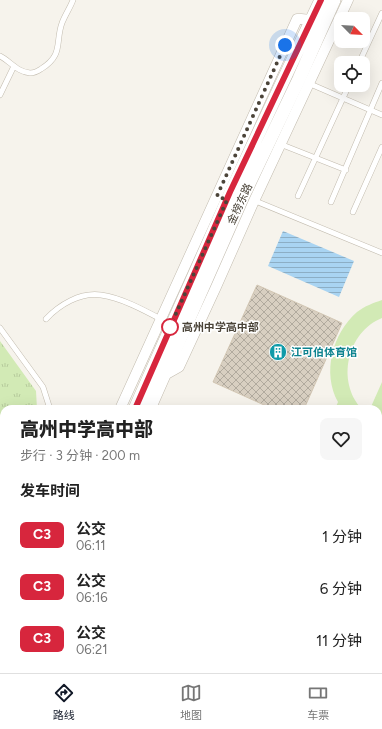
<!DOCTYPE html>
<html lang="zh">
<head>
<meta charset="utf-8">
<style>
  :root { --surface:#fff; --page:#f6f6f6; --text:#222; --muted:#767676; --line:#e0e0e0; --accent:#111827 }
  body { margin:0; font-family:Figtree,"Noto Sans SC",sans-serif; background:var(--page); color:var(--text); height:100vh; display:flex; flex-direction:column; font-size:15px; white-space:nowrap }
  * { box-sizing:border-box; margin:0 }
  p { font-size:13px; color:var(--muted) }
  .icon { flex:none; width:22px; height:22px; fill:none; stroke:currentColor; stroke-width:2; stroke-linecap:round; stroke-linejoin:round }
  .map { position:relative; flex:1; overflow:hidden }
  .drawer { position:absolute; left:0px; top:405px; width:382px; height:268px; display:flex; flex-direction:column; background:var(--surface); border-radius:12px 12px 0 0; box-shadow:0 4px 16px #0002 }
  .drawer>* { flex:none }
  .badge { padding:0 8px; border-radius:6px; font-size:14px; line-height:26px }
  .needle { width:26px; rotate:114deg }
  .fabs { position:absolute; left:334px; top:12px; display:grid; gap:8px }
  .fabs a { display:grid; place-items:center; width:36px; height:36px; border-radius:8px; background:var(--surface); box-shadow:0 4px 16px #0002; font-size:20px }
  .you { position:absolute; width:20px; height:20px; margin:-10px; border:3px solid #fff; border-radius:50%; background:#1a73e8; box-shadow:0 0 0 6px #1a73e833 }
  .map>.badge { position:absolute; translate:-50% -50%; box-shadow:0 0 0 2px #fff }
  h2 { padding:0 20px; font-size:15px; line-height:36px }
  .round { display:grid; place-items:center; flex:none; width:42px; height:42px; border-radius:8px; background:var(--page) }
  .summary { display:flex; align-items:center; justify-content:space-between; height:68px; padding:0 20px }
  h1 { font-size:19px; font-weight:800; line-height:30px }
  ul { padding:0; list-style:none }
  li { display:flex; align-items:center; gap:12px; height:52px; padding:0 20px }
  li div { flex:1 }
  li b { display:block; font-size:15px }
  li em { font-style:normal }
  li .badge { min-width:44px; font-weight:700; text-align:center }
  .dock { display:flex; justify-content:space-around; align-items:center; height:56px; border-top:1px solid var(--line); background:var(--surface); font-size:11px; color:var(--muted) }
  .dock a { display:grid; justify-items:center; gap:2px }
  .dock .selected { color:var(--accent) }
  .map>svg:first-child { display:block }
  .grass { fill:url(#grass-tufts) }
  .garden { fill:#d2eab5 }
  .water { fill:url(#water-rules) }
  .building { fill:url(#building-cross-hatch); stroke:#d3c7b4 }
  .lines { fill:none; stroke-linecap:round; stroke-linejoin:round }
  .service-casing { stroke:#c2bbae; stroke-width:6 }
  .minor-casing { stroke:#c2bbae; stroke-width:11 }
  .tertiary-casing { stroke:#c2bbae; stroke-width:14 }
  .service { stroke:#fff; stroke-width:5 }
  .minor { stroke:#fff; stroke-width:10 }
  .tertiary { stroke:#fff; stroke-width:13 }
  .line-casing { stroke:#fff; stroke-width:9 }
  .line { stroke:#d7263d; stroke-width:6 }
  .walk { stroke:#4b4439; stroke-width:4; stroke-dasharray:0 7.2 }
  .stop-dot { fill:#fff; stroke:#d7263d; stroke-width:2 }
  .labels { text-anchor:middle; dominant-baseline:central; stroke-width:3; stroke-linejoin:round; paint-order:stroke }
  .street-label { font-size:11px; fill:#4b4439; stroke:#fff }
  .stop-label { font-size:11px; font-weight:bold; fill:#4b4439; stroke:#fff; text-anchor:start }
  .culture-label { font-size:11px; font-weight:bold; fill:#0d838f; stroke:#fff; text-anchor:start }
</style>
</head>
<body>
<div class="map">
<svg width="382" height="673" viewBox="0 0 382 673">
  <defs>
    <pattern id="grass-tufts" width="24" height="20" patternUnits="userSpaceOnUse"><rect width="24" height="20" fill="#d2eab5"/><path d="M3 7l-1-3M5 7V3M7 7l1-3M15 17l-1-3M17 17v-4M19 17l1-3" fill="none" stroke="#b6ca9c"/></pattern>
    <pattern id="water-rules" width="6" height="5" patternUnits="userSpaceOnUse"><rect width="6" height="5" fill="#a9d4f2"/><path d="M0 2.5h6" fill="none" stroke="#8caec5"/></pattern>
    <pattern id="building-cross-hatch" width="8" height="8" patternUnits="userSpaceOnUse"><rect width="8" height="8" fill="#d8cfc1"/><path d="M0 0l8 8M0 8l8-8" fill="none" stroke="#b1aa9e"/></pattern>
  </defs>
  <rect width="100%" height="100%" fill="#f6f3ec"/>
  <!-- grass -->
  <path class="grass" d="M0 341 36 391 37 409H4V636L0 645Z"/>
  <!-- garden -->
  <path class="garden" d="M382 300V318C347 332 336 382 362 409H335L338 402C322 373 332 334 357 312 365 306 373 303 382 300Z
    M382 382V444L378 442V409H370Z"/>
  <!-- water -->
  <path class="water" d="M283 231 354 261 339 297 268 266Z
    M129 669H174L172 673H127Z"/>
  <!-- building -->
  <path class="building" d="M257 285 342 323 304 409H273L213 382Z"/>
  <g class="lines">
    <defs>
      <path id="service" d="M0 56C10 61 17 72 30 73 34 73 38 71 41 69 64 55 55 42 62 23 65 15 70 8 73 0
        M359 63 382 13
        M308 83 382 115
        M0 95 14 66
        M280 144 346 170
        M298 196 349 85
        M253 200 382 253
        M331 202 382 83
        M353 212 382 147
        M46 319C59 305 80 292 101 295 124 298 151 314 172 325
        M0 328 43 387 50 409
        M378 482 382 484
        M378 632 382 634
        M325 669 331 673
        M96 673 97 669
        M263 673 265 669"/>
      <path id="minor" d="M163 376 179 367 216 287 254 201 348 0
        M120 409 297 19H301L311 20
        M0 673 4 665
        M41 673 42 669"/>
      <path id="tertiary" d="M135 409 231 192 321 0
        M149 409 243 196 299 79 334 0
        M12 673 14 669
        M27 673 29 669"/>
    </defs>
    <!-- service casing -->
    <use href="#service" class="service-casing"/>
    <!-- minor casing -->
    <use href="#minor" class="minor-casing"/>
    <!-- tertiary casing -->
    <use href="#tertiary" class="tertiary-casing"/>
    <!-- service -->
    <use href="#service" class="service"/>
    <!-- minor -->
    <use href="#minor" class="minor"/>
    <!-- tertiary -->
    <use href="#tertiary" class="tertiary"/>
  </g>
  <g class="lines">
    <defs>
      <path id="line" d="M135 409 230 192 321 0"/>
    </defs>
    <!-- line casing -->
    <use href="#line" class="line-casing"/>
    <!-- line -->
    <use href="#line" class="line"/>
    <!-- walk -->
    <path class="walk" d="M170 327 227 200 217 196 285 45"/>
  </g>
  <!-- icons -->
  <defs>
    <symbol id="building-disc" viewBox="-11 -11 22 22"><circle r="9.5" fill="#0f9aa8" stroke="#fff"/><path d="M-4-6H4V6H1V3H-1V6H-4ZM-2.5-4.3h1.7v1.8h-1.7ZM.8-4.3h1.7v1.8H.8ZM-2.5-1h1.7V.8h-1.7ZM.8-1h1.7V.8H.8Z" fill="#fff"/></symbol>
  </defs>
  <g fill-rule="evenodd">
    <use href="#building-disc" x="268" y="342" width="20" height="20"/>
  </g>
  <!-- markers -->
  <circle class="stop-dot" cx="170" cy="327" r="8"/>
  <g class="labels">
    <!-- street labels -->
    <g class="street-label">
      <text transform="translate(240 204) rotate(-65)">金榜东路</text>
    </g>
    <!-- stop labels -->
    <g class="stop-label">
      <text x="182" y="327">高州中学高中部</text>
    </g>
    <!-- culture labels -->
    <g class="culture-label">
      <text x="291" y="352">江可伯体育馆</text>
    </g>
  </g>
</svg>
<div class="fabs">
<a><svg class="needle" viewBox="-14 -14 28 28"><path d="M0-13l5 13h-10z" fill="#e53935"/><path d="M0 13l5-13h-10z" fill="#767676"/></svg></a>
<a><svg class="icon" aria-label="locate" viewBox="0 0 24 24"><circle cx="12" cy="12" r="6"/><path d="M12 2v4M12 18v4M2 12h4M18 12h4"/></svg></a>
</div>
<div class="you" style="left:285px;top:45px"></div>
<section class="drawer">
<div class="summary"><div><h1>高州中学高中部</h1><p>步行 · 3 分钟 · 200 m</p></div><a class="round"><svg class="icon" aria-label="heart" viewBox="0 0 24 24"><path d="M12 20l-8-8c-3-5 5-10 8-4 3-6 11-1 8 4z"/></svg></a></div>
<h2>发车时间</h2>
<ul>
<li><span class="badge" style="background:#d7263d;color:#fff">C3</span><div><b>公交</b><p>06:11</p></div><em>1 分钟</em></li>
<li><span class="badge" style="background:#d7263d;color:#fff">C3</span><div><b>公交</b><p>06:16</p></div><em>6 分钟</em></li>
<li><span class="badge" style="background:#d7263d;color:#fff">C3</span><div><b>公交</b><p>06:21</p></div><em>11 分钟</em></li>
</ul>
</section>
</div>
<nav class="dock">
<a class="selected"><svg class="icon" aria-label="directions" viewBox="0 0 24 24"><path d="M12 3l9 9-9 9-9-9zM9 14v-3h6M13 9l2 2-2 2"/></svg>路线</a>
<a><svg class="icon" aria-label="map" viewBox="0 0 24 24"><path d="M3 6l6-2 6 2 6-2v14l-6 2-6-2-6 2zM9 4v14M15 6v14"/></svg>地图</a>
<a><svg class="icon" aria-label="tickets" viewBox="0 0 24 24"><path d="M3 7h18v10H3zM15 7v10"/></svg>车票</a>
</nav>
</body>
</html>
